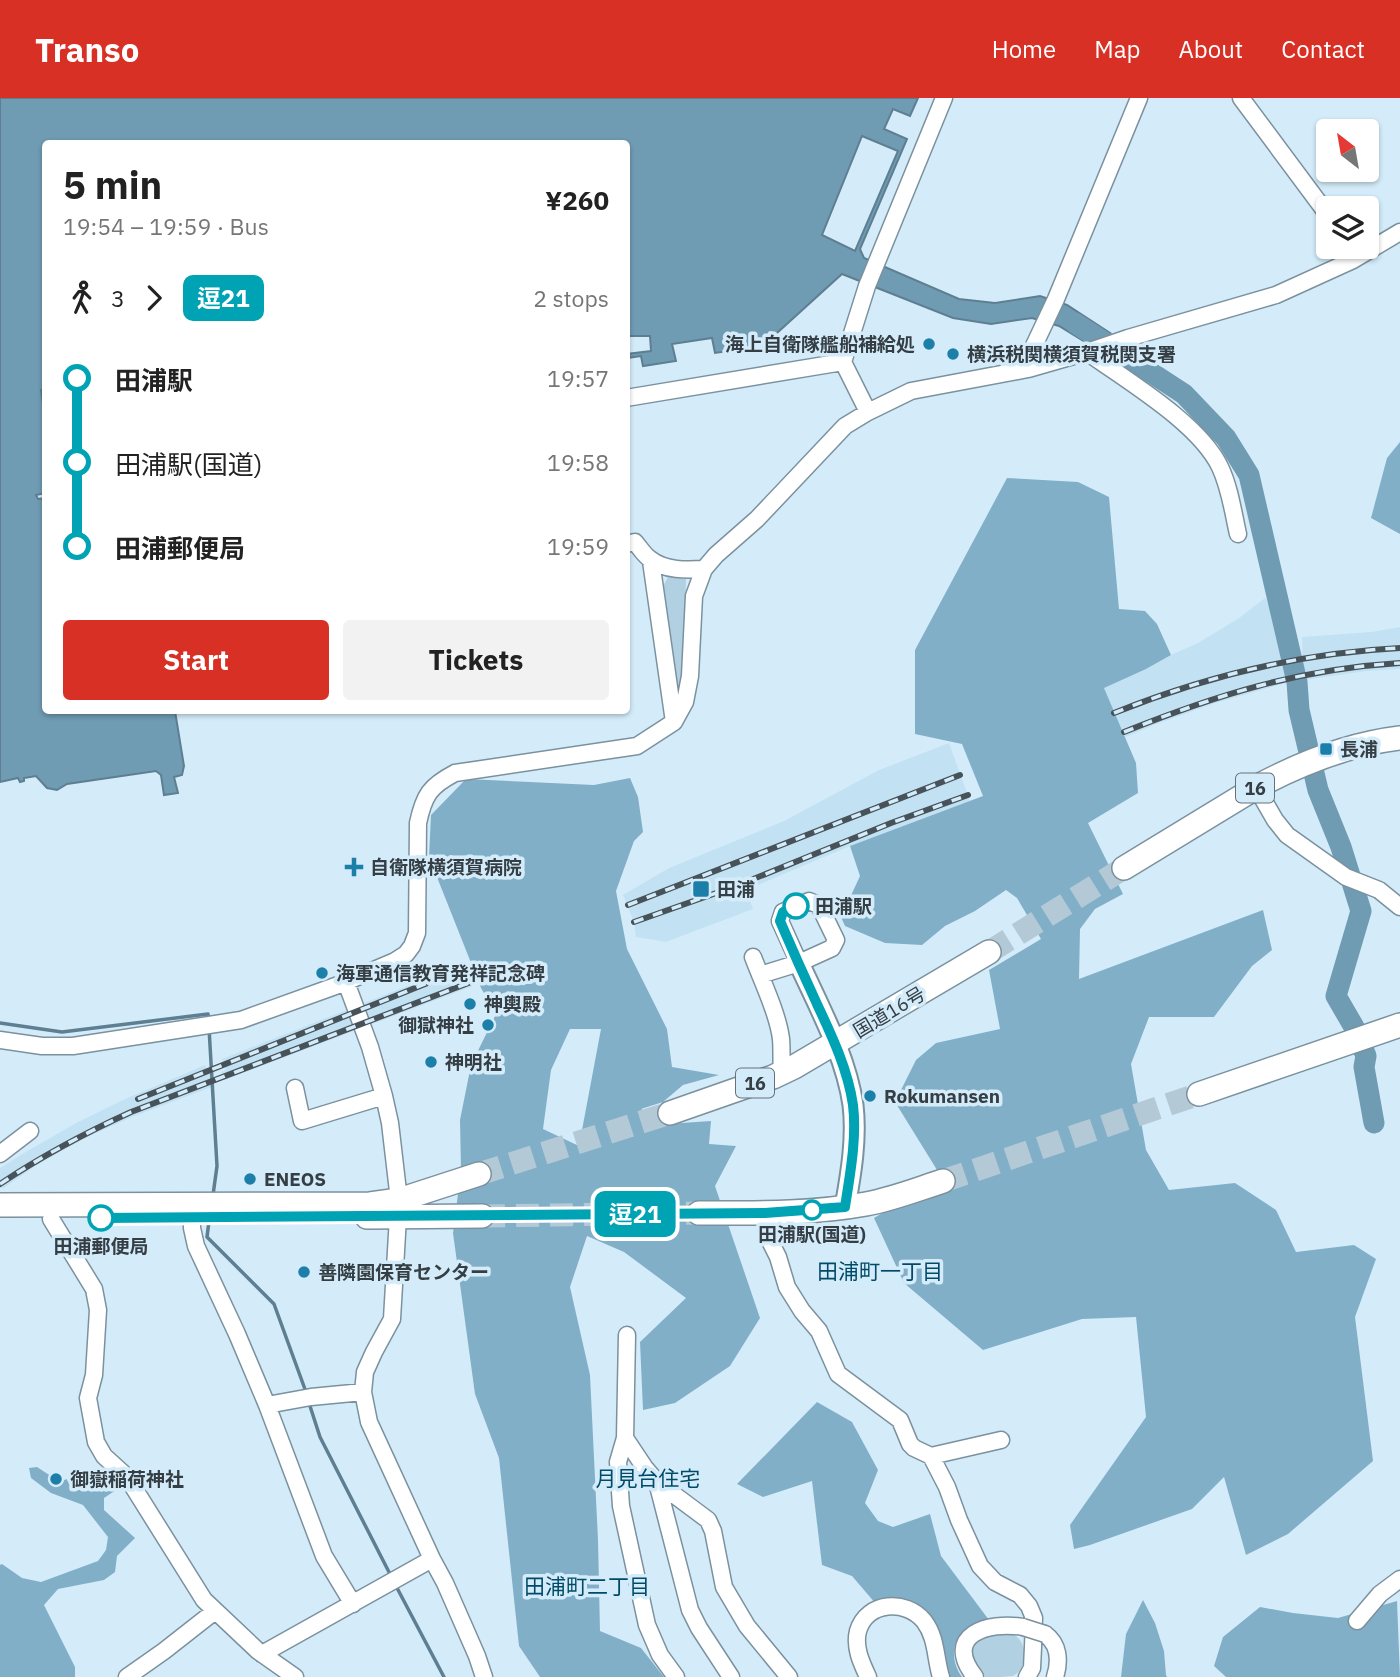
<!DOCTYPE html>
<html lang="en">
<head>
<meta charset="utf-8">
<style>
  :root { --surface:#fff; --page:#f2f2f2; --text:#222; --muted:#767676; --accent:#d93025 }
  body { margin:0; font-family:"IBM Plex Sans","Noto Sans JP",sans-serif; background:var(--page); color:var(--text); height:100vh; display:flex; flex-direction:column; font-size:26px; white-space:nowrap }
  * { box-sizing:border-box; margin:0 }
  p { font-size:23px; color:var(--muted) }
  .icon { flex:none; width:38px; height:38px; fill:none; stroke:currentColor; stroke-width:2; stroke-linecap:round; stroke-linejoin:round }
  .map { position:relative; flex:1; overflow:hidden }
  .panel { position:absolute; left:42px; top:42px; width:588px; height:574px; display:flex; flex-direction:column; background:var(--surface); border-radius:7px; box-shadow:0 2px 5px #0004 }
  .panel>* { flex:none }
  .badge { padding:0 14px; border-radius:10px; font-size:24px; line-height:46px }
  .needle { width:46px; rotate:329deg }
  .buttons { position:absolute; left:1316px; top:21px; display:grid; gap:14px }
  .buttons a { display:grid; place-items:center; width:63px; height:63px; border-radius:7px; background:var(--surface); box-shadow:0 2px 5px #0004; font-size:35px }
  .map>.badge { position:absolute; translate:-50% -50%; box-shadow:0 0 0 4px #fff }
  .legs { display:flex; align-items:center; gap:10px; height:77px; padding:0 21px; font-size:23px }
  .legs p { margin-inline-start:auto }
  .overview { display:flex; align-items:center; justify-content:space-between; height:119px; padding:0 21px }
  h1 { font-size:38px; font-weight:800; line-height:52px }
  .button { display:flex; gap:14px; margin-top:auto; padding:14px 21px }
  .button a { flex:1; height:80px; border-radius:7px; background:var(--accent); color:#fff; font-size:28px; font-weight:800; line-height:80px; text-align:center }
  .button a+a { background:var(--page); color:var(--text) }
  ul { padding:0 21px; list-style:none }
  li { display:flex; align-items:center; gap:24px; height:84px; font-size:26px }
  li i { display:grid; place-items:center; width:10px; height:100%; margin:0 9px; background:currentColor }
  li i::after { content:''; width:18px; height:18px; margin:-9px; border:5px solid; border-radius:50%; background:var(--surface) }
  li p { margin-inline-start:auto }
  li:first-child i { background:linear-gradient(#0000 50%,currentColor 0) }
  li:last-child i { background:linear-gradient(currentColor 50%,#0000 0) }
  header { display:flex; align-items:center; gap:42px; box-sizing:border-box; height:98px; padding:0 35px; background:var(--accent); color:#fff }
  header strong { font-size:33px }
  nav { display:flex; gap:38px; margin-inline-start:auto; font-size:24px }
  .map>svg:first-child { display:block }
  .built { fill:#c2e2f4 }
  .green { fill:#b1d0e1 }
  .forest { fill:#82afc8; fill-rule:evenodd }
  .water { fill:#6f9bb3; stroke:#5e7f92; stroke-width:2; fill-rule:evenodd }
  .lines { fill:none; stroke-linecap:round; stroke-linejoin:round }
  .stream { stroke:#5e7f92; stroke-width:3.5 }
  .river { stroke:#6f9bb3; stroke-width:21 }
  .highway-tunnel { stroke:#b4c9d6; stroke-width:23; stroke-dasharray:23 11; stroke-linecap:butt }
  .minor-casing { stroke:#7b919e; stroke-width:19 }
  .major-casing { stroke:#7b919e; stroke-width:23 }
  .highway-casing { stroke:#7b919e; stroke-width:26 }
  .minor { stroke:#fff; stroke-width:16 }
  .major { stroke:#fff; stroke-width:19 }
  .highway { stroke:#fff; stroke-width:23 }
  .rail-casing { stroke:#475259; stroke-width:6 }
  .rail { stroke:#d4ecfa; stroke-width:3.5; stroke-dasharray:10; stroke-linecap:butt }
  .minor-bridge-casing { stroke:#7b919e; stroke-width:19; stroke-linecap:butt }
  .minor-bridge { stroke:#fff; stroke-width:16 }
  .line-1-casing { stroke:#fff; stroke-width:16 }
  .line-1 { stroke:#00a3b4; stroke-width:10 }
  .poi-dot { fill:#1c7faa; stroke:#d4ecfa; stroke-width:2.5 }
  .stop-1-dot { fill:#fff; stroke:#00a3b4; stroke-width:3.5 }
  .labels { text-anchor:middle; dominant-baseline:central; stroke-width:7; stroke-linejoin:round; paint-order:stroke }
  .shield { fill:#d4ecfa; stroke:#65727b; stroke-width:2 }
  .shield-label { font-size:18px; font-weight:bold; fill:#353e44 }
  .poi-label { font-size:19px; font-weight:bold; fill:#353e44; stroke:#d4ecfa; text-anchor:start }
  .stop-label { font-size:19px; font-weight:bold; fill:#353e44; stroke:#d4ecfa }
  .street-label { font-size:19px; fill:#353e44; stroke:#d4ecfa }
  .neighbourhood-label { font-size:21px; fill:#014b69; stroke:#d4ecfa }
</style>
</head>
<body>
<header>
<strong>Transo</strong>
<nav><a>Home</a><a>Map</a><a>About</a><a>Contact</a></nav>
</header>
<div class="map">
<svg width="1400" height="1579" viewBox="0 0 1400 1579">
  <rect width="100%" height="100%" fill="#d4ecfa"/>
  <!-- built -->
  <path class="built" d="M1265 500 1276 516 1283 540 1284 563 1290 584 1215 605 1154 627 1126 639 1113 615 1103 589 1146 571 1171 557 1198 545 1239 520Z
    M1400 529V571L1367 573 1303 582 1302 539 1371 534Z
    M949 645 970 703 850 748 746 792 753 811 666 844 636 839 634 824 623 797 669 770 784 723 879 672Z
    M463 866 473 888 224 982 221 974 226 972 222 961Z
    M205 967 213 982 212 989 132 1019 85 1040 35 1068 4 1090H0V1070L24 1055 76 1025 125 1001Z"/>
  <!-- green -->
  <path class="green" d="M668 479 686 481 683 586 680 588 674 584 661 492Z
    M1001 1534C1006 1535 1013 1536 1017 1539 1028 1548 1027 1571 1013 1578 1006 1579 994 1579 986 1579 976 1569 968 1562 972 1548L986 1538Z"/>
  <!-- forest -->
  <path class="forest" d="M1400 344V436L1371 420 1387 360Z
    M1007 380 1078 384 1109 399 1119 511 1145 513 1157 526 1171 557 1146 571 1104 590 1136 665 1138 695 1088 725 1123 796 1095 811 1080 831 1079 881 1263 812 1272 852 1252 868 1214 919H1149L1131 966 1146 1052 1169 1092 1235 1085 1276 1112 1296 1154 1354 1147 1376 1161 1355 1219 1373 1363 1288 1436 1246 1457 1224 1379 1192 1411 1090 1447 1074 1451 1070 1427 1146 1319 1136 1219 1082 1221 983 1252 904 1185 874 1120 942 1080 895 1004 916 962 936 945 1000 931 989 872 1041 841 1017 800 1006 792 975 813 945 828 922 847 885 845 845 828 841 819 860 778 850 748 983 698 962 646 915 636V552Z
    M630 680 638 699 643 734 634 743 616 793 627 851 667 931 672 969 719 977 683 987 663 1004 641 1011 667 1026 711 1023 709 1046 736 1048 715 1088 760 1220 730 1268 675 1305 643 1312 640 1244 686 1200 624 1154 587 1138 570 1189 590 1277 598 1442 600 1533 641 1550 664 1579H540L519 1548 499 1360 475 1296 453 1135 461 1072 460 1022 471 967 496 916 481 890 429 759 431 717 466 681 594 687ZM570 931H601L579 1048 543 1031 551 972Z
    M817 1304 852 1324 878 1372 865 1405 878 1423 893 1429 930 1416 941 1458 989 1522C984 1523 977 1524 973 1526 951 1537 949 1561 962 1579H946L922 1513 904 1502 888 1501 876 1506 852 1478 822 1467 812 1383 763 1399 737 1386Z
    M37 1369 60 1384 80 1375 99 1373 119 1390 104 1400V1412L135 1440 117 1458 115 1474 104 1482 58 1491 44 1507 75 1569V1579H0V1467L2 1466 22 1480 41 1484 98 1463 106 1452 108 1439 83 1407 51 1395 31 1380 29 1370Z
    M1143 1502 1155 1525 1164 1553 1166 1577 1167 1579H1121L1126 1536Z
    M1397 1503 1400 1579H1226L1214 1568 1223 1539 1260 1509 1293 1515 1338 1520Z"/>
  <!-- water -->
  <path class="water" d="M0 0H918L910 18 893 11 884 31 907 41 860 151 864 160 959 201 995 205 1040 198 1067 207 1110 235 1085 244 1059 228 1032 220 991 226 953 220 842 176 777 235V237L781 254 768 255 764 250 758 249 715 255 712 240 672 246 676 263 643 268 641 258 627 260V256L651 253 650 238H627L626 46H46V291L41 292 45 320 46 395 36 397 38 401 46 400V612L175 613 184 668 182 677 174 679 178 695 164 697 161 677 156 673 67 686 57 692 47 690 36 678 24 680V683L20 684 18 680 0 684ZM862 38 898 53 855 153 822 137Z"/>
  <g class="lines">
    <!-- stream -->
    <path class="stream" d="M0 925 62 934 208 916 209 922
      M209 930 217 1068 213 1097
      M210 1115 207 1139 274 1206 306 1294
      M309 1305 320 1339 391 1478
      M396 1488 444 1579"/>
    <!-- river -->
    <path class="river" d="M1075 225 1184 296 1226 340 1249 377 1297 584 1299 612 1318 692 1341 749 1361 813 1336 898 1354 929
      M1364 953 1366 958 1364 969 1374 1025"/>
    <!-- highway-tunnel -->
    <path class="highway-tunnel" d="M989 854 1124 770
      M479 1076 670 1015
      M943 1083 1199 996
      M482 1118 699 1115"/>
    <defs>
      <path id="minor" d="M1241 0 1328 117
        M1087 254C1127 283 1199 325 1220 369 1230 390 1233 414 1238 436
        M1032 269 1031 254 1056 201 1139 0
        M626 300 843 264
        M868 314 843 264 867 188 944 0
        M626 446 635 444C640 450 644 457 650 461 665 473 687 472 704 471
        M651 463 674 624
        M1256 689 1275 722 1287 737 1346 779 1379 792 1400 809
        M809 803 819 807 836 842 832 850 799 865 780 823 783 814Z
        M753 859C762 883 778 916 781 941 782 952 781 963 782 975
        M760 877 799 865
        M346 884 370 949 384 998 390 1025 399 1102 392 1221 374 1254 365 1274 363 1294 369 1324 432 1461 445 1485 477 1558 484 1579
        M0 942 42 948H73L241 922 341 886 395 863 406 856 412 848 417 835 418 725C424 697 430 688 455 675L637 648 674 624 685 604 690 578 694 498 704 471 716 457 757 421 845 328 868 314 911 293 1028 271 1087 254 1128 240 1276 197 1353 162 1400 134
        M295 990 302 1023 384 998
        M0 1056 30 1033
        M192 1106V1130L196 1148 237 1236 267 1307 324 1458 353 1506
        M765 1115 766 1126 771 1145 778 1159 787 1189 802 1213 819 1233 838 1276 900 1322 910 1346 914 1350 931 1358 947 1389 959 1422 980 1468 995 1484 1020 1497 1029 1508 1034 1520 1033 1549 1032 1570 1027 1579
        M51 1121 94 1191 98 1212 94 1277 88 1300 96 1344 104 1358 127 1379 204 1502 258 1553 295 1579
        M627 1237 625 1340 618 1364 621 1408 647 1527 660 1557 676 1579
        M267 1307 311 1299 363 1294
        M625 1340 645 1370 657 1384 708 1422 713 1433 724 1489 747 1528 789 1579
        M931 1358 1001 1342
        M657 1384 690 1512 699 1530 731 1579
        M1357 1523 1380 1496 1400 1481
        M1045 1536C1059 1546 1060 1563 1055 1579
        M262 1556 432 1461
        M127 1579 164 1553 215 1513
        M868 1579C861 1564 854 1549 858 1533 867 1503 906 1501 924 1523 937 1540 935 1560 941 1579
        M975 1579C942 1537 988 1523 1023 1529"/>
      <path id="major" d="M799 865C819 909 846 958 853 1007 857 1040 851 1076 845 1109"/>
      <path id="highway" d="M1124 770 1262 686C1306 663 1350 646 1400 640
        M1199 996 1400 927
        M670 1015 773 979 794 969 989 854
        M0 1107 370 1106 399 1102 479 1076
        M699 1115C755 1115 811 1116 866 1106 893 1101 918 1091 943 1083
        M367 1119 482 1118"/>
    </defs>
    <!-- minor casing -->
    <use href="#minor" class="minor-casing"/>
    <!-- major casing -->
    <use href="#major" class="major-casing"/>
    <!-- highway casing -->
    <use href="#highway" class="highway-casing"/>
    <!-- minor -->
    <use href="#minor" class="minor"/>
    <!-- major -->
    <use href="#major" class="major"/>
    <!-- highway -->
    <use href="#highway" class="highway"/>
    <defs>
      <path id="rail" d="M1114 615C1206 578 1300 555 1400 550
        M1124 634C1216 597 1299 571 1400 565
        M628 807 960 677
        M634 824 736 788 891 725 968 697
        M138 1001 465 870
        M0 1086C42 1058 85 1035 131 1014L471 884"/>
    </defs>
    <!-- rail casing -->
    <use href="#rail" class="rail-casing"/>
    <!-- rail -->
    <use href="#rail" class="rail"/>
    <defs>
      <path id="minor-bridge" d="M1023 1529 1045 1536"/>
    </defs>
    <!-- minor-bridge casing -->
    <use href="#minor-bridge" class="minor-bridge-casing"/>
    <!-- minor-bridge -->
    <use href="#minor-bridge" class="minor-bridge"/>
  </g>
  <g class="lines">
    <defs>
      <path id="line-1" d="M101 1120 765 1115 845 1109C850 1076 857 1040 853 1007 848 972 832 938 817 906 804 878 792 851 780 823L783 814 796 808"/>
    </defs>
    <!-- line-1 casing -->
    <use href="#line-1" class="line-1-casing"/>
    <!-- line-1 -->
    <use href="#line-1" class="line-1"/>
  </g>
  <!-- markers -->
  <g class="poi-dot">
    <circle cx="929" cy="246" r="7"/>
    <circle cx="953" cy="256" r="7"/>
    <rect x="1319" y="644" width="14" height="14" rx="3.5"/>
    <path d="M350.5 758.5h7v7h7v7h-7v7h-7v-7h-7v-7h7z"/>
    <rect x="692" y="782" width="18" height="18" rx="3.5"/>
    <circle cx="322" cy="875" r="7"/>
    <circle cx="470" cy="906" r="7"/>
    <circle cx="488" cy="927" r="7"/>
    <circle cx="431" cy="964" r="7"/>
    <circle cx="870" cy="998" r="7"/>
    <circle cx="250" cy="1081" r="7"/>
    <circle cx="304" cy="1174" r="7"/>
    <circle cx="56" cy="1381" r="7"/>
  </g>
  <g class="stop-1-dot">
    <circle cx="796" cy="808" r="12"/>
    <circle cx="812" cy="1112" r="9"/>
    <circle cx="101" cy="1120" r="12"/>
  </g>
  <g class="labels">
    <!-- shield labels -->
    <g class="shield">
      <rect x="1236" y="675.5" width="38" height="29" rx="5"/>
      <rect x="736" y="970.5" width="38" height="29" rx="5"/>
    </g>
    <g class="shield-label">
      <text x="1255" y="690">16</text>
      <text x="755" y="985">16</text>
    </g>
    <!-- poi labels -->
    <g class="poi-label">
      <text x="915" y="246" text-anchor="end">海上自衛隊艦船補給処</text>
      <text x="967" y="256">横浜税関横須賀税関支署</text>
      <text x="1340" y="651">長浦</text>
      <text x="370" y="769">自衛隊横須賀病院</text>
      <text x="717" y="791">田浦</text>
      <text x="336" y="875">海軍通信教育発祥記念碑</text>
      <text x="484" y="906">神輿殿</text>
      <text x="474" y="927" text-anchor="end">御獄神社</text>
      <text x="445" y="964">神明社</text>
      <text x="884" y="998">Rokumansen</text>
      <text x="264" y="1081">ENEOS</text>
      <text x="318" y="1174">善隣園保育センター</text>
      <text x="70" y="1381">御嶽稲荷神社</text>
    </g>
    <!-- stop labels -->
    <g class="stop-label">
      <text x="815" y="808" text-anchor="start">田浦駅</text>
      <text x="812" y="1136">田浦駅(国道)</text>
      <text x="101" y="1148">田浦郵便局</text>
    </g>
    <!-- street labels -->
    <g class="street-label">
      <text transform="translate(889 914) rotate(-31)">国道16号</text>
    </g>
    <!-- neighbourhood labels -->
    <g class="neighbourhood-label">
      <text x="880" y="1173">田浦町一丁目</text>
      <text x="648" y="1380">月見台住宅</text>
      <text x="587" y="1488">田浦町二丁目</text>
    </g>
  </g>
</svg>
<div class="buttons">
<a><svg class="needle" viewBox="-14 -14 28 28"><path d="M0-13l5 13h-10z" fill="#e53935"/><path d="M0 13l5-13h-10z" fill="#767676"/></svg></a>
<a><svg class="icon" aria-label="layers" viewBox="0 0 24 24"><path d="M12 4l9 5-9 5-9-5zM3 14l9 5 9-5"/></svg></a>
</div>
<b class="badge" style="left:635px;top:1116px;background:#00a3b4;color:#fff">逗21</b>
<section class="panel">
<div class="overview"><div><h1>5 min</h1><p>19:54 – 19:59 · Bus</p></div><b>¥260</b></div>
<div class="legs"><svg class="icon" aria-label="walk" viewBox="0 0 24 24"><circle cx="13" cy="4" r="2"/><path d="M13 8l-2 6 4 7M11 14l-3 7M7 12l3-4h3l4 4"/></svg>3<svg class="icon" aria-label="forward" viewBox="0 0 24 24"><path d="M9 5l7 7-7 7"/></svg><b class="badge" style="background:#00a3b4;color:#fff">逗21</b><p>2 stops</p></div>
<ul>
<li><i style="color:#00a3b4"></i><b>田浦駅</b><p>19:57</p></li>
<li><i style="color:#00a3b4"></i><span>田浦駅(国道)</span><p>19:58</p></li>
<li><i style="color:#00a3b4"></i><b>田浦郵便局</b><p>19:59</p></li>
</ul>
<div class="button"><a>Start</a><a>Tickets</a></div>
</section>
</div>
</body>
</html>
